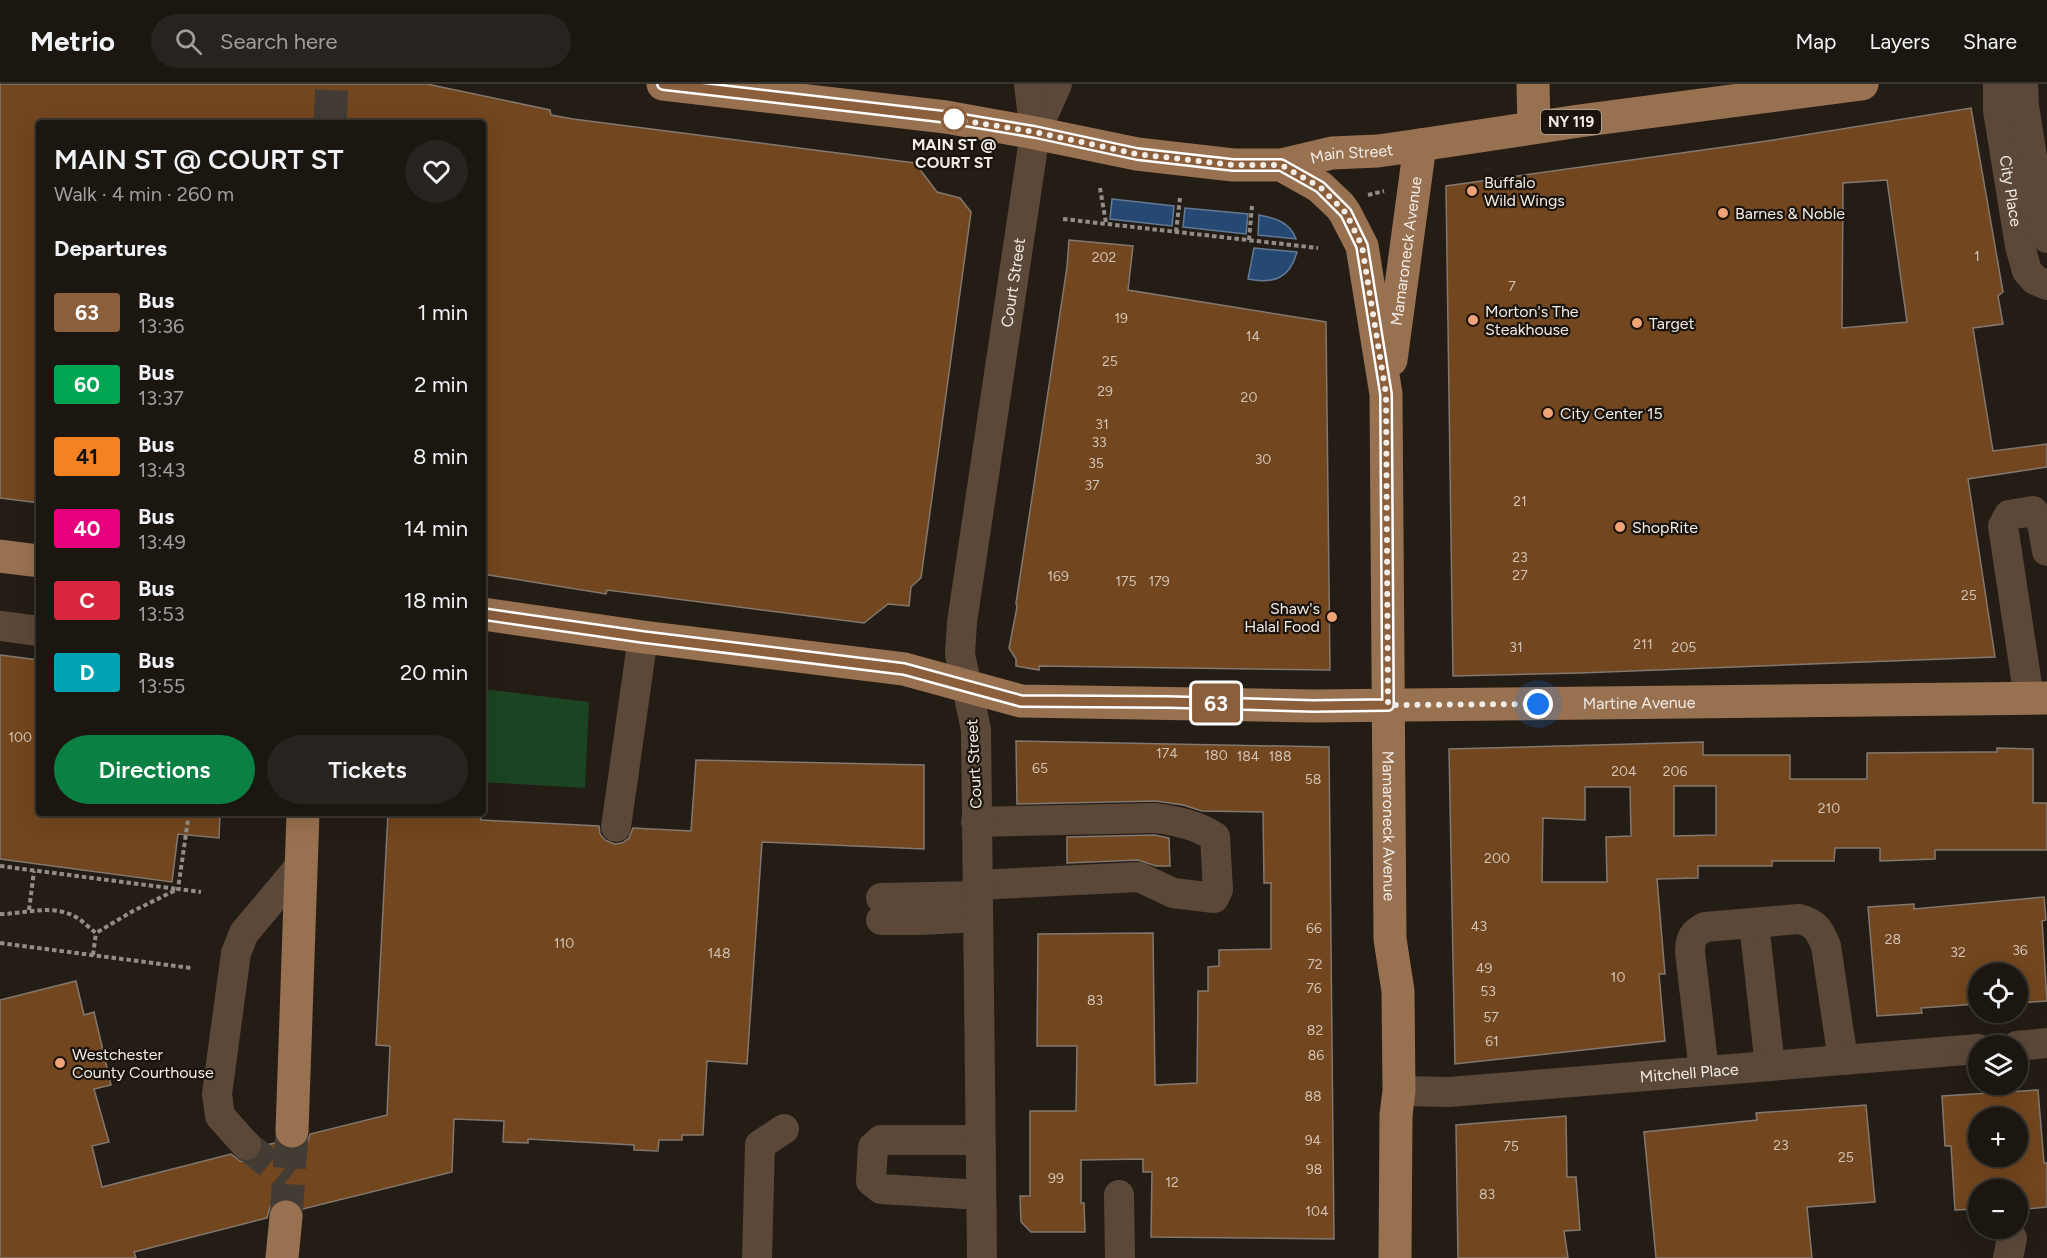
<!DOCTYPE html>
<html lang="en">
<head>
<meta charset="utf-8">
<style>
  :root { --surface:#1b1610; --page:#28231e; --text:#f1f3f6; --muted:#a09f9f; --line:#393530; --accent:#0b8043 }
  body { margin:0; font-family:Figtree,sans-serif; background:var(--page); color:var(--text); height:100vh; display:flex; flex-direction:column; font-size:22px; white-space:nowrap }
  * { box-sizing:border-box; margin:0 }
  p { font-size:20px; color:var(--muted) }
  .icon { flex:none; width:33px; height:33px; fill:none; stroke:currentColor; stroke-width:2; stroke-linecap:round; stroke-linejoin:round }
  .map { position:relative; flex:1; overflow:hidden }
  .details { position:absolute; left:36px; top:36px; width:450px; height:696px; display:flex; flex-direction:column; background:var(--surface); border-radius:6px; box-shadow:0 6px 24px #0002,0 0 0 2px var(--line) }
  .details>* { flex:none }
  .badge { padding:0 12px; border-radius:4px; font-size:21px; line-height:39px }
  .controls { position:absolute; left:1968px; top:879px; display:grid; gap:12px }
  .controls a { display:grid; place-items:center; width:60px; height:60px; border-radius:50%; background:var(--surface); box-shadow:0 6px 24px #0002,0 0 0 2px var(--line); font-size:30px }
  .you { position:absolute; width:30px; height:30px; margin:-15px; border:4px solid #fff; border-radius:50%; background:#1a73e8; box-shadow:0 0 0 9px #1a73e833 }
  .map>.badge { position:absolute; translate:-50% -50%; box-shadow:0 0 0 3px #fff }
  h2 { padding:0 18px; font-size:22px; line-height:54px }
  .round { display:grid; place-items:center; flex:none; width:63px; height:63px; border-radius:32px; background:var(--page) }
  .headline { display:flex; align-items:center; justify-content:space-between; height:102px; padding:0 18px }
  h1 { font-size:28px; font-weight:600; line-height:45px }
  .action { display:flex; gap:12px; margin-top:auto; padding:12px 18px }
  .action a { flex:1; height:69px; border-radius:36px; background:var(--accent); color:#fff; font-size:24px; font-weight:600; line-height:69px; text-align:center }
  .action a+a { background:var(--page); color:var(--text) }
  ul { padding:0; list-style:none }
  li { display:flex; align-items:center; gap:18px; height:72px; padding:0 18px }
  li div { flex:1 }
  li b { display:block; font-size:22px }
  li em { font-style:normal }
  li .badge { min-width:66px; font-weight:700; text-align:center }
  header { display:flex; align-items:center; gap:36px; box-sizing:border-box; height:84px; padding:0 30px; background:var(--surface); border-bottom:2px solid var(--line) }
  header strong { font-size:28px }
  nav { display:flex; gap:33px; margin-inline-start:auto; font-size:21px }
  .search { width:420px; height:54px; background:var(--page); display:flex; align-items:center; gap:15px; box-sizing:border-box; padding:0 21px; border-radius:33px; color:var(--muted); font-size:22px }
  .map>svg:first-child { display:block }
  .green { fill:#1b4422 }
  .water { fill:#254972; stroke:#627a95; stroke-width:1.5 }
  .building { fill:#72461e; stroke:#82786f; stroke-width:1.5; fill-rule:evenodd }
  .lines { fill:none; stroke-linecap:round; stroke-linejoin:round }
  .minor-tunnel { stroke:#433c35; stroke-width:30; stroke-dasharray:30 15; stroke-linecap:butt }
  .major-tunnel { stroke:#433c35; stroke-width:33; stroke-dasharray:33 16; stroke-linecap:butt }
  .path { stroke:#938d87; stroke-width:4; stroke-dasharray:4.5 3; stroke-linecap:butt }
  .minor { stroke:#5c4839; stroke-width:30 }
  .major { stroke:#987150; stroke-width:33 }
  .line-casing { stroke:#fff; stroke-width:14 }
  .line { stroke:#8b5e3c; stroke-width:9 }
  .walk { stroke:#f1ece6; stroke-width:6; stroke-dasharray:0 10.8 }
  .stop-dot { fill:#fff; stroke:#8b5e3c; stroke-width:3 }
  .poi-dot { fill:#efa377; stroke:#1b140d; stroke-width:2 }
  .labels { text-anchor:middle; dominant-baseline:central; stroke-width:4.5; stroke-linejoin:round; paint-order:stroke }
  .number-label { font-size:14px; fill:#d1c2b4 }
  .shield { fill:#1b140d; stroke:#b1aba5; stroke-width:1.5 }
  .shield-label { font-size:15px; font-weight:bold; fill:#f1ece6 }
  .stop-label { font-size:16px; font-weight:bold; fill:#f1ece6; stroke:#1b140d }
  .street-label { font-size:16px; fill:#f1ece6; stroke:#1b140d }
  .poi-label { font-size:16px; fill:#f1ece6; stroke:#1b140d; text-anchor:start }
</style>
</head>
<body>
<header>
<strong>Metrio</strong>
<div class="search"><svg class="icon" aria-label="search" viewBox="0 0 24 24"><circle cx="10" cy="10" r="6"/><path d="M15 15l6 6"/></svg>Search here</div>
<nav><a>Map</a><a>Layers</a><a>Share</a></nav>
</header>
<div class="map">
<svg width="2047" height="1174" viewBox="0 0 2047 1174">
  <rect width="100%" height="100%" fill="#241d16"/>
  <!-- green -->
  <path class="green" d="M483 605 589 618 585 704 483 698Z"/>
  <!-- water -->
  <path class="water" d="M1112 115 1174 122 1172 142 1110 135Z
    M1185 124 1248 130 1246 150 1183 143Z
    M1259 131C1275 134 1290 138 1296 155L1258 151Z
    M1254 164 1297 168C1290 195 1273 200 1248 195Z"/>
  <!-- building -->
  <path class="building" d="M0 0H427L550 26 551 31 573 35 915 79 937 108 960 114 971 128 921 494 911 503 909 522 888 520 864 539 607 506 606 510 483 490V39H39V419L0 414Z
    M1971 24 2003 208 1998 212 2003 240 1973 244 1993 367 2047 360V383L1968 395 1995 573 1580 589 1453 592 1446 102 1767 57ZM1887 96 1907 238 1842 244 1843 99Z
    M1069 156 1133 162 1128 206 1326 238 1330 586 1039 582V586L1016 582V575L1009 564 1017 523 1016 519 1067 183Z
    M0 571 39 576V729H220L219 754 178 750 172 798 0 775Z
    M1016 657 1329 663 1334 1155 1151 1153 1152 1088H1143V1075L1081 1076V1119H1084L1085 1148H1031L1021 1138 1020 1112H1030V1027H1076L1077 962H1037L1038 850 1153 849 1155 1001 1197 999 1198 907H1208V883L1219 882V866L1271 865V799H1264L1263 728 1202 727 1183 721 1156 717 1017 720Z
    M1703 658V671H1790V695H1867V669L1977 668H1997V664L2033 665V719H2047V766H1935V775L1880 777V764H1835L1834 777H1772V782H1698V794L1657 795 1665 890H1659L1665 957 1455 980 1449 665ZM1674 702H1716V751L1674 752ZM1585 703H1630L1631 752 1606 753 1607 798H1542L1543 734 1585 736Z
    M696 676 924 681V765L762 758 747 980 707 977 703 1051H682V1056H659L658 1067 634 1066V1061L528 1055V1059L503 1058 504 1037 454 1035 452 1088 303 1125 296 1117 288 1114 279 1116 270 1123 267 1134 134 1168 136 1174H0V916L76 897 84 931 94 928 111 1001 94 1005 109 1058 92 1062 102 1103 231 1070 240 1077 250 1078 258 1073 263 1062 278 1058 283 1063 291 1066 300 1064 308 1057 310 1050 387 1031 390 962 376 961 388 729H481V736L599 742 600 750 605 756 614 760 622 759 629 754 633 744 691 747Z
    M1155 751 1169 754 1170 782H1156L1138 776 1067 779V753Z
    M2044 813 2046 836 2042 837 2047 917 2018 919V890H1978V920L1921 924 1922 929 1877 932 1868 823 1914 820V825Z
    M2038 1006 2044 1079H2047V1123L2018 1126V1106H1978V1125L1955 1126 1951 1062H1945L1942 1012ZM1978 1034H2018V1072H1978Z
    M1866 1021 1875 1118 1807 1123 1812 1174H1656L1644 1048 1757 1036 1756 1029Z
    M1566 1032 1567 1093H1576L1580 1146 1564 1147 1568 1174H1458L1456 1041Z"/>
  <g class="lines">
    <!-- minor-tunnel -->
    <path class="minor-tunnel" d="M246 1061 288 1095"/>
    <!-- major-tunnel -->
    <path class="major-tunnel" d="M330 39 332 0
      M286 1133 292 1047"/>
    <!-- path -->
    <path class="path" d="M1100 104 1106 139
      M1368 111 1384 107
      M1063 135 1318 164
      M1176 148 1180 114
      M1249 156 1252 122
      M189 729 178 805 201 808
      M0 782 177 805
      M29 826 34 787
      M0 830C24 830 51 820 74 832 82 836 89 844 96 849L133 827 178 805
      M0 859 191 884
      M93 871 96 849"/>
    <!-- minor -->
    <g class="minor">
      <path id="s1" d="M1998 0V26L2020 162 2027 187 2035 196 2047 201"/>
      <path d="M2023 0 2024 22 2044 149 2047 154"/>
      <path d="M1035 49 1057 0"/>
      <path d="M0 542 39 547"/>
      <path d="M2029 614 2003 442 2009 431 2033 427 2042 439 2047 467"/>
      <path d="M976 738 1156 734C1177 737 1197 741 1215 753L1218 806 1214 814 1173 809 1139 793 977 801"/>
      <path d="M616 743 643 553"/>
      <path d="M881 814 978 812"/>
      <path d="M881 836H920L978 833"/>
      <path d="M1754 839 1770 982"/>
      <path d="M2017 962 2047 959"/>
      <path d="M1704 987 1690 868C1690 855 1693 849 1705 843L1799 835C1816 839 1820 847 1826 862L1843 976"/>
      <path id="s2" d="M1399 1007 1449 1008 1978 965"/>
      <path d="M980 1056H881L873 1063 871 1097 881 1105 981 1111"/>
      <path d="M246 1061 220 1032 217 1010 236 869 244 849 302 780"/>
      <path d="M1119 1111 1120 1174"/>
      <path d="M757 1174 760 1061 784 1045"/>
      <path id="s3" d="M982 1174 976 646 960 570 962 538 1035 49 1029 0"/>
      <path d="M2008 1174 2012 1154"/>
    </g>
    <!-- major -->
    <g class="major">
      <path id="s4" d="M663 0 946 33 1035 49 1137 70 1233 81H1281L1332 69 1378 67 1420 61 1579 37 1862 0"/>
      <path d="M1533 0 1534 43"/>
      <path id="s5" d="M1281 81 1320 103 1340 122 1345 129 1362 162 1386 310 1390 855 1398 907 1399 1007 1396 1031 1395 1174"/>
      <path id="s6" d="M1391 276 1420 61"/>
      <path d="M0 472 39 477"/>
      <path id="s7" d="M483 530 643 553 904 585 1021 617 1313 622 2047 614"/>
      <path d="M292 1047 303 729"/>
      <path d="M282 1174 286 1133"/>
    </g>
  </g>
  <g class="lines">
    <defs>
      <path id="line" d="M483 530 643 553 904 585 1021 617 1168 618 1313 622 1388 621 1386 310 1362 162 1346 129 1320 103 1281 81H1233L1137 70 1035 48 946 33 663 0"/>
    </defs>
    <!-- line casing -->
    <use href="#line" class="line-casing"/>
    <!-- line -->
    <use href="#line" class="line"/>
    <!-- walk -->
    <path class="walk" d="M954 35 1035 48 1137 70 1233 81H1281L1320 103 1346 129 1362 162 1386 310 1388 621 1538 620"/>
  </g>
  <!-- markers -->
  <circle class="stop-dot" cx="954" cy="35" r="12"/>
  <g class="poi-dot">
    <circle cx="1472" cy="107" r="6"/>
    <circle cx="1723" cy="129" r="6"/>
    <circle cx="1473" cy="236" r="6"/>
    <circle cx="1637" cy="239" r="6"/>
    <circle cx="1548" cy="329" r="6"/>
    <circle cx="1620" cy="443" r="6"/>
    <circle cx="1332" cy="533" r="6"/>
    <circle cx="60" cy="979" r="6"/>
  </g>
  <g class="labels">
    <!-- number labels -->
    <g class="number-label">
      <text x="1977" y="172">1</text>
      <text x="1104" y="173">202</text>
      <text x="1512" y="202">7</text>
      <text x="1121" y="234">19</text>
      <text x="1253" y="252">14</text>
      <text x="1110" y="277">25</text>
      <text x="1105" y="307">29</text>
      <text x="1249" y="313">20</text>
      <text x="1102" y="340">31</text>
      <text x="1099" y="358">33</text>
      <text x="1263" y="375">30</text>
      <text x="1096" y="379">35</text>
      <text x="1092" y="401">37</text>
      <text x="1520" y="417">21</text>
      <text x="1520" y="473">23</text>
      <text x="1520" y="491">27</text>
      <text x="1058" y="492">169</text>
      <text x="1126" y="497">175</text>
      <text x="1159" y="497">179</text>
      <text x="1969" y="511">25</text>
      <text x="1643" y="560">211</text>
      <text x="1516" y="563">31</text>
      <text x="1684" y="563">205</text>
      <text x="20" y="653">100</text>
      <text x="1167" y="669">174</text>
      <text x="1216" y="671">180</text>
      <text x="1248" y="672">184</text>
      <text x="1280" y="672">188</text>
      <text x="1040" y="684">65</text>
      <text x="1624" y="687">204</text>
      <text x="1675" y="687">206</text>
      <text x="1313" y="695">58</text>
      <text x="1829" y="724">210</text>
      <text x="1497" y="774">200</text>
      <text x="1479" y="842">43</text>
      <text x="1314" y="844">66</text>
      <text x="1893" y="855">28</text>
      <text x="564" y="859">110</text>
      <text x="2020" y="866">36</text>
      <text x="1958" y="868">32</text>
      <text x="719" y="869">148</text>
      <text x="1315" y="880">72</text>
      <text x="1484" y="884">49</text>
      <text x="1618" y="893">10</text>
      <text x="1314" y="904">76</text>
      <text x="1488" y="907">53</text>
      <text x="1095" y="916">83</text>
      <text x="1491" y="933">57</text>
      <text x="1315" y="946">82</text>
      <text x="1492" y="957">61</text>
      <text x="1316" y="971">86</text>
      <text x="1313" y="1012">88</text>
      <text x="1313" y="1056">94</text>
      <text x="1781" y="1061">23</text>
      <text x="1511" y="1062">75</text>
      <text x="1846" y="1073">25</text>
      <text x="1314" y="1085">98</text>
      <text x="1056" y="1094">99</text>
      <text x="1172" y="1098">12</text>
      <text x="1487" y="1110">83</text>
      <text x="1317" y="1127">104</text>
    </g>
    <!-- shield labels -->
    <rect class="shield" x="1541" y="26" width="60" height="24" rx="4.5"/>
    <g class="shield-label">
      <text x="1571" y="38">NY 119</text>
    </g>
    <!-- stop labels -->
    <g class="stop-label">
      <text x="954" y="60">MAIN ST @<tspan x="954" dy="18">COURT ST</tspan></text>
    </g>
    <!-- street labels -->
    <g class="street-label">
      <text stroke="none"><textPath href="#s4" startOffset="696">Main Street</textPath></text>
      <text stroke="none"><textPath href="#s1" startOffset="108">City Place</textPath></text>
      <text stroke="none"><textPath href="#s6" startOffset="110">Mamaroneck Avenue</textPath></text>
      <text stroke="none"><textPath href="#s3" startOffset="981">Court Street</textPath></text>
      <text stroke="none"><textPath href="#s7" startOffset="1164">Martine Avenue</textPath></text>
      <text transform="translate(974 680) rotate(-93)">Court Street</text>
      <text stroke="none"><textPath href="#s5" startOffset="700">Mamaroneck Avenue</textPath></text>
      <text stroke="none"><textPath href="#s2" startOffset="291">Mitchell Place</textPath></text>
    </g>
    <!-- poi labels -->
    <g class="poi-label">
      <text x="1484" y="98">Buffalo<tspan x="1484" dy="18">Wild Wings</tspan></text>
      <text x="1735" y="129">Barnes &amp; Noble</text>
      <text x="1485" y="227">Morton's The<tspan x="1485" dy="18">Steakhouse</tspan></text>
      <text x="1649" y="239">Target</text>
      <text x="1560" y="329">City Center 15</text>
      <text x="1632" y="443">ShopRite</text>
      <text x="1320" y="524" text-anchor="end">Shaw's<tspan x="1320" dy="18">Halal Food</tspan></text>
      <text x="72" y="970">Westchester<tspan x="72" dy="18">County Courthouse</tspan></text>
    </g>
  </g>
</svg>
<div class="controls">
<a><svg class="icon" aria-label="locate" viewBox="0 0 24 24"><circle cx="12" cy="12" r="6"/><path d="M12 2v4M12 18v4M2 12h4M18 12h4"/></svg></a>
<a><svg class="icon" aria-label="layers" viewBox="0 0 24 24"><path d="M12 4l9 5-9 5-9-5zM3 14l9 5 9-5"/></svg></a>
<a>+</a>
<a>−</a>
</div>
<div class="you" style="left:1538px;top:620px"></div>
<b class="badge" style="left:1216px;top:619px;background:#8b5e3c;color:#fff">63</b>
<section class="details">
<div class="headline"><div><h1>MAIN ST @ COURT ST</h1><p>Walk · 4 min · 260 m</p></div><a class="round"><svg class="icon" aria-label="heart" viewBox="0 0 24 24"><path d="M12 20l-8-8c-3-5 5-10 8-4 3-6 11-1 8 4z"/></svg></a></div>
<h2>Departures</h2>
<ul>
<li><span class="badge" style="background:#8b5e3c;color:#fff">63</span><div><b>Bus</b><p>13:36</p></div><em>1 min</em></li>
<li><span class="badge" style="background:#00a651;color:#fff">60</span><div><b>Bus</b><p>13:37</p></div><em>2 min</em></li>
<li><span class="badge" style="background:#f58220;color:#111">41</span><div><b>Bus</b><p>13:43</p></div><em>8 min</em></li>
<li><span class="badge" style="background:#e6007e;color:#fff">40</span><div><b>Bus</b><p>13:49</p></div><em>14 min</em></li>
<li><span class="badge" style="background:#d7263d;color:#fff">C</span><div><b>Bus</b><p>13:53</p></div><em>18 min</em></li>
<li><span class="badge" style="background:#00a3b4;color:#fff">D</span><div><b>Bus</b><p>13:55</p></div><em>20 min</em></li>
</ul>
<div class="action"><a>Directions</a><a>Tickets</a></div>
</section>
</div>
</body>
</html>
